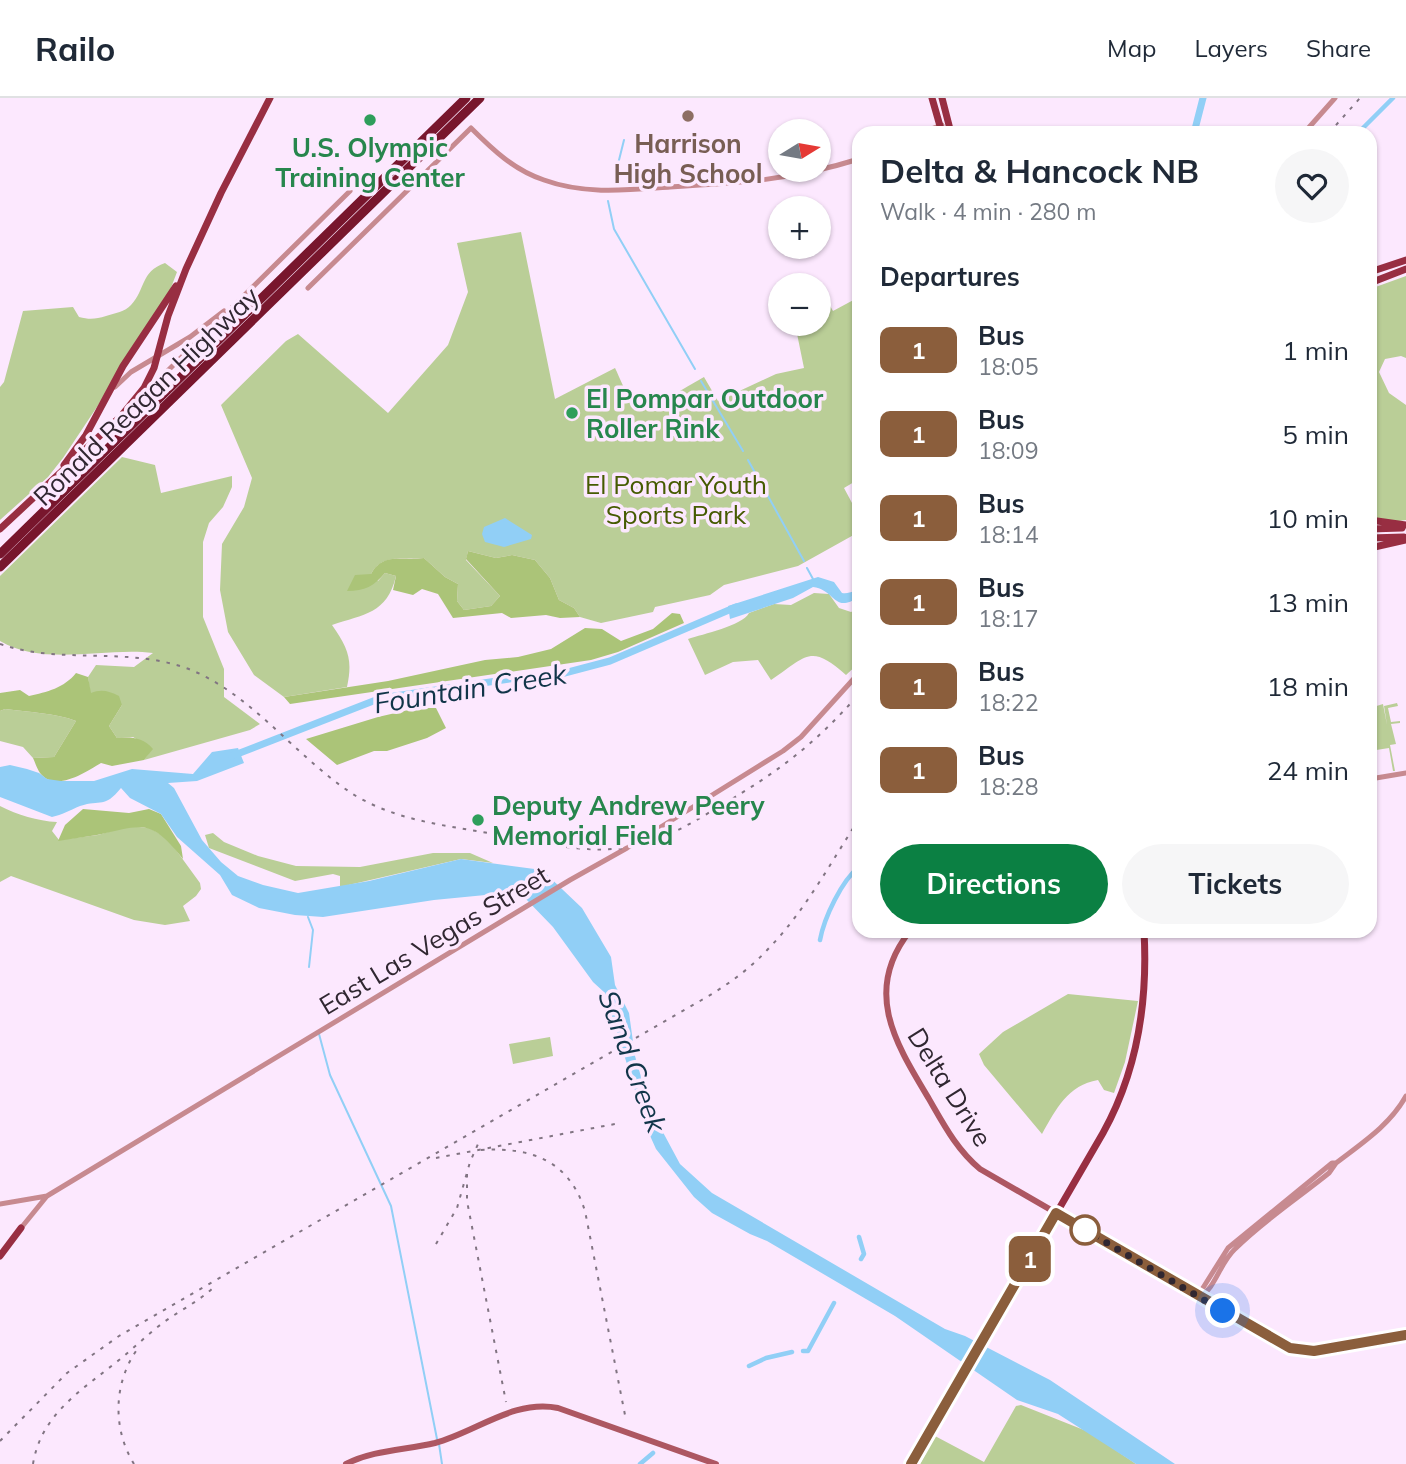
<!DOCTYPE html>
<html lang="en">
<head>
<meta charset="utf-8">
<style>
  :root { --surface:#fff; --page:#f6f6f7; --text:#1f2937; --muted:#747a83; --line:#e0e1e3; --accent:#0b8043 }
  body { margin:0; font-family:Mulish,sans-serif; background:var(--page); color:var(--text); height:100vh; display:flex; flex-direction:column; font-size:26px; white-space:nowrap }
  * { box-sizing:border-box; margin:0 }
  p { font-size:23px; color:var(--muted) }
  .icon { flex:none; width:38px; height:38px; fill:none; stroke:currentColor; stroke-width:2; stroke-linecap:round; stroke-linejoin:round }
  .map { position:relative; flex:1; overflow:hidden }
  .panel { position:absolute; left:852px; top:28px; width:525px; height:812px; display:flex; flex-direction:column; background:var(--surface); border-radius:21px; box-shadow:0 2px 5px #0004 }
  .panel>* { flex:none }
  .badge { padding:0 14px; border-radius:10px; font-size:24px; line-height:46px }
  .needle { width:46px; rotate:79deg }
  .controls { position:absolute; left:768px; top:21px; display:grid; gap:14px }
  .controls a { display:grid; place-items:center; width:63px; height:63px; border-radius:50%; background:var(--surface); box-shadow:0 2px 5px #0004; font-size:35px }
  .you { position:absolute; width:35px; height:35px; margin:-18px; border:5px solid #fff; border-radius:50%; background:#1a73e8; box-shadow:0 0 0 10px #1a73e833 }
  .map>.badge { position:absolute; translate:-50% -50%; box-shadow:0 0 0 4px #fff }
  h2 { padding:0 28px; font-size:26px; line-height:63px }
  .round { display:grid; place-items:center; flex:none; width:74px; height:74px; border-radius:37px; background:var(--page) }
  .head { display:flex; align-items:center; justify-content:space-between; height:119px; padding:0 28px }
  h1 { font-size:33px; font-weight:700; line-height:52px }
  .primary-button { display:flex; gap:14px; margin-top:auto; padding:14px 28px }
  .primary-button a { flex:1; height:80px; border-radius:42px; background:var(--accent); color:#fff; font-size:28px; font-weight:700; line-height:80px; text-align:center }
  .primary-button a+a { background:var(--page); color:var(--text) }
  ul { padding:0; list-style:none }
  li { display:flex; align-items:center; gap:21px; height:84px; padding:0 28px }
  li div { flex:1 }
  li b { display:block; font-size:26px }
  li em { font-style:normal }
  li .badge { min-width:77px; font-weight:700; text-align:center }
  header { display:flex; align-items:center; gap:42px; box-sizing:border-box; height:98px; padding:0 35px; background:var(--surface); border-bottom:2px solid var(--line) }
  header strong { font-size:33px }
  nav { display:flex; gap:38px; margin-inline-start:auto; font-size:24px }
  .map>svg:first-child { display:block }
  .green { fill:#bace97 }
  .forest { fill:#abc478 }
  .water { fill:#91cff6 }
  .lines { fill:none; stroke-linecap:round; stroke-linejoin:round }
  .stream { stroke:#91cff6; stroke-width:2 }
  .canal { stroke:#91cff6; stroke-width:4.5 }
  .river { stroke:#91cff6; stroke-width:7 }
  .tertiary { stroke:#c78a90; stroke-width:5 }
  .secondary { stroke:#ad5762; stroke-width:6 }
  .primary { stroke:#982e42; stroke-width:7 }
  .motorway { stroke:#78162d; stroke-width:9 }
  .rail { stroke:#817482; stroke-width:2; stroke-dasharray:3.5 7; stroke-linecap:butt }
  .line-casing { stroke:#fff; stroke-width:16 }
  .line { stroke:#8b5e3c; stroke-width:10 }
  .walk { stroke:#302731; stroke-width:7; stroke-dasharray:0 12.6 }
  .education-dot { fill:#8d6e63; stroke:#fce8fe; stroke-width:2.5 }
  .leisure-dot { fill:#2e9e5b; stroke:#fce8fe; stroke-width:2.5 }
  .stop-dot { fill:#fff; stroke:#8b5e3c; stroke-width:3.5 }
  .labels { text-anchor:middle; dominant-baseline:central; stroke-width:7; stroke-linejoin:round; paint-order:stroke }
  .education-label { font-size:26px; font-weight:bold; fill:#785e54; stroke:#fce8fe }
  .leisure-label { font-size:26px; font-weight:bold; fill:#27864d; stroke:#fce8fe; text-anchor:start }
  .street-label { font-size:26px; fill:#302731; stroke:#fce8fe }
  .park-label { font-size:26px; fill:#465b02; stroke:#fce8fe }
  .water-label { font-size:28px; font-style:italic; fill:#113549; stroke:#fce8fe }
</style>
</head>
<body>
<header>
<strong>Railo</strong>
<nav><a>Map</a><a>Layers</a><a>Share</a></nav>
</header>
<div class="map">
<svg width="1406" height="1366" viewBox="0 0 1406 1366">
  <rect width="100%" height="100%" fill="#fce8fe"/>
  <!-- green -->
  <path class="green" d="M521 134 555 301 615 270C620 280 624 293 632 300 649 316 687 288 704 279L718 303 776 276 804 270 795 226H819V192H821L833 213 859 199V381L844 390 859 418V434L798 468 724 487 710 497 655 509 653 514 601 525 580 519 574 510 559 502 550 480 535 462 512 457 496 460 468 453 466 462 500 498 491 508 464 512 457 503 458 486 445 479 424 460C403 462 383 455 371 476L378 483 385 475 396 478C387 516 364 516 332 527 348 550 353 561 347 589L284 599 254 577 228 534 220 492 222 446 244 409 252 380 221 307 286 243 298 236 388 315 448 247 468 194 457 145Z
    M165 165 177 174 164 208 63 360 48 379 0 422V289L4 284 23 213 73 209 79 219C90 222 96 221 106 218 115 215 125 214 131 207 146 191 140 174 165 165Z
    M1406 178V260L1401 258 1385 261 1379 274 1389 295 1406 307V422L1370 427V191Z
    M122 359 155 367 161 395 232 378V389L223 409 209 425 203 444V519L224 571V599L260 626 250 632 144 662 152 651 133 639 117 640 109 628 122 607 90 595 88 579 96 567 134 569 153 555C105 549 44 569 0 543V478Z
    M814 495 829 496 839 510 851 514 859 510V565L846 577C810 545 807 558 771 582L758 562 733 564 705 577 688 541C703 536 742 528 749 515L774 506 791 507Z
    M1397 605 1398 608 1388 610 1391 624 1400 623V625L1391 626 1396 646 1390 647 1395 673H1393L1389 650 1370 653V610L1383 606 1387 627 1384 608Z
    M5 611C27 614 56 615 76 623L54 659 33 660 23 649 0 643V613Z
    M0 708C18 717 37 723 57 724L52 733 59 742 98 737 128 728 150 730 168 741 200 785 201 791 196 798 183 808 190 823 165 827 134 822 11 778 0 784Z
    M213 735 224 744 258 758 296 768 360 769 433 755H470L493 765 461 761 340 789V778L333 776 295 783 209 750 205 737Z
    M1068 896 1138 903 1125 964 1114 995 1104 992 1098 982C1068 987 1056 1011 1042 1036L984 967 979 956 1003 934Z
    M550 939 553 958 513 966 509 946Z
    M1021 1307 1089 1334 1136 1366H920L935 1338 984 1364 1016 1308Z"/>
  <!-- forest -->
  <path class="forest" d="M468 453 496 460 512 457 535 462 550 480 559 502 574 510 580 519 560 520 546 517 511 520 502 515 453 520 438 496 422 491 413 497 393 492 396 478 385 475C374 488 365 493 347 493L355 477 371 476C383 454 402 463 424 460L445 479 458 486 457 503 464 512 491 508 500 498 466 461Z
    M672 515 680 516 684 525 618 554 591 562 290 606 284 599 388 583 485 562 518 559 551 551 585 530 602 531 621 543 653 531Z
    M76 575 88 579 91 595C101 591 109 593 119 598L122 607 109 628 117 640C131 639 143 639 153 651L144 662 112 668 101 665C86 674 55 695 40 675 37 671 35 664 33 660L54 659 76 623C56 615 27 614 5 611L0 613V595L20 592 29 598C47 594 64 590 76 575Z
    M417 610H436L446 630 427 640 387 653H374L337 667 306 641 378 619Z
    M83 711 129 715 149 711 161 716 181 748 183 761C150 720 144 727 97 737 84 739 71 741 58 743L65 727Z"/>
  <!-- water -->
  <path class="water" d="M505 420 532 437 531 441 504 449 485 444 482 436 484 429Z
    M818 479 834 484 842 495C850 496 856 493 859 486V499C833 516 836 492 813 489L793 500 730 521 728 508Z
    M238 650 244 665 197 683 168 685 174 690 202 742 221 764 238 778 263 787 298 795 369 783 461 761 542 772 582 810 611 859 615 887 629 915 635 958 646 996 658 1025 680 1066 712 1095 945 1231 965 1238 1050 1282 1175 1366H1136L1058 1316 1017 1302 895 1218 767 1143 750 1136 712 1115 694 1099 656 1051 647 1031 605 895 593 884 553 829 523 798 506 795 434 802 323 819 295 817 259 810 232 797 220 777 177 739 161 716 130 700 121 690C104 711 101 701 80 708 70 712 62 717 52 719L0 699V669L10 667 27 671 39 675 47 681 61 683H94L132 671 193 676 212 654Z"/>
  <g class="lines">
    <!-- stream -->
    <path class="stream" d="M614 82 624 42
      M608 103 614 131 695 271
      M701 283 743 353
      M748 362 804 463
      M807 470 813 481
      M308 819 313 832 309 869
      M319 936 330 977 391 1108 437 1341
      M439 1346 442 1366"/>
    <!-- canal -->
    <path class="canal" d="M1358 35 1393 0
      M820 842C824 820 842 782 859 769
      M859 1139 864 1156 861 1161
      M803 1253H808L834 1205
      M749 1268 766 1260 792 1254
      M640 1366 653 1355"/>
    <!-- river -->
    <path class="river" d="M1194 35 1203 0
      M232 658 381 600 523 579 538 582 610 563 736 509"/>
    <!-- tertiary -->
    <path class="tertiary" d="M920 35 942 27
      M1304 35 1335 0
      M308 190 471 30C493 52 514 72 544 82 585 97 628 92 670 89 740 85 792 82 859 61
      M115 289 131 274 190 239 224 213
      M137 303 350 93
      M1370 681 1406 675
      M0 1106 47 1098
      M21 1130 47 1098 570 782 627 750 783 653 801 639 859 575
      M1200 1200 1201 1193 1228 1150 1332 1065H1336C1362 1045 1390 1027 1406 998
      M1200 1200C1216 1188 1220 1165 1235 1151 1263 1123 1298 1100 1329 1075L1336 1065"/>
    <!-- secondary -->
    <path class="secondary" d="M910 833C862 893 896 946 929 1001 944 1027 957 1052 980 1071L1290 1250 1314 1253 1406 1237
      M346 1366C373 1352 406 1352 435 1345 476 1334 514 1301 558 1310L716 1366"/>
    <!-- primary -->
    <path class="primary" d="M932 0 942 35
      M942 0 951 35
      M1370 174 1406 162
      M1370 185 1406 171
      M64 367 86 337 123 268 176 188
      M1370 422 1406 427
      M0 431 122 317 144 290 154 270 168 218 186 171 221 95 270 0
      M1370 431 1402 430
      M1370 440 1404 439
      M1370 450 1406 442
      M0 1158 21 1130
      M911 1366 1103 1035C1138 972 1148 904 1144 833"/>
    <!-- motorway -->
    <path class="motorway" d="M0 456 466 0
      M0 469 480 0"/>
    <!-- rail -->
    <path class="rail" d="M1329 35 1360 0
      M0 546C64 568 136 546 198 575 258 603 300 663 356 698 397 722 442 727 488 735 529 742 572 754 613 751 653 749 687 728 720 708 778 674 814 647 859 596
      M481 1052C531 1049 569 1062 585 1113L625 1317
      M436 1060 620 1025
      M467 1076V1103L506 1304
      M436 1146 457 1110 470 1064 478 1046
      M0 1343 67 1275 119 1238 700 903C726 888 749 872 769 850 805 813 831 764 859 721
      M33 1366C41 1316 82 1292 119 1262 134 1250 148 1236 164 1224 182 1211 200 1203 216 1187
      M134 1366C113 1332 113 1287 136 1253"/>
  </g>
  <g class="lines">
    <defs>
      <path id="line" d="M911 1366 1056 1115 1290 1250 1314 1253 1406 1237"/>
    </defs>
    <!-- line casing -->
    <use href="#line" class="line-casing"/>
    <!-- line -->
    <use href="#line" class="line"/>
    <!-- walk -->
    <path class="walk" d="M1085 1132 1223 1213"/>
  </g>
  <!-- markers -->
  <circle class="education-dot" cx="688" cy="18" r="7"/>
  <g class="leisure-dot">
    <circle cx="370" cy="22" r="7"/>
    <circle cx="572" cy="315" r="7"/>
    <circle cx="478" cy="722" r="7"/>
  </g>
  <circle class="stop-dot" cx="1085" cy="1132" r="14"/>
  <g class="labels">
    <!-- education labels -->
    <g class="education-label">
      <text x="688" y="45">Harrison<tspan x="688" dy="30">High School</tspan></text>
    </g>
    <!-- leisure labels -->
    <g class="leisure-label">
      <text x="370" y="49" text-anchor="middle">U.S. Olympic<tspan x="370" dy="30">Training Center</tspan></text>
      <text x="586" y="300">El Pompar Outdoor<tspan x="586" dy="30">Roller Rink</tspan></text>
      <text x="492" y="707">Deputy Andrew Peery<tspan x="492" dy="30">Memorial Field</tspan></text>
    </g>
    <!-- street labels -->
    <g class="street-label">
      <text transform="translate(146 298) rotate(-44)">Ronald Reagan Highway</text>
      <text transform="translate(434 842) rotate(-31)">East Las Vegas Street</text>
      <text transform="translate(950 989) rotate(58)">Delta Drive</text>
    </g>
    <!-- park labels -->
    <g class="park-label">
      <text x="676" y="386">El Pomar Youth<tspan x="676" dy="30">Sports Park</tspan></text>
    </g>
    <!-- water labels -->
    <g class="water-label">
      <text transform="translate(470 590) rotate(-9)">Fountain Creek</text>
      <text transform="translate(633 963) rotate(70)">Sand Creek</text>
    </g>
  </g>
</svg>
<div class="controls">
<a><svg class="needle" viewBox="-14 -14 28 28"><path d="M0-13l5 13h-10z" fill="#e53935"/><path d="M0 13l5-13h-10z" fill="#747a83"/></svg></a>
<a>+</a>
<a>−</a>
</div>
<div class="you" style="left:1223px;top:1213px"></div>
<b class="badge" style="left:1030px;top:1161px;background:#8b5e3c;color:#fff">1</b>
<section class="panel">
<div class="head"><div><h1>Delta &amp; Hancock NB</h1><p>Walk · 4 min · 280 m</p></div><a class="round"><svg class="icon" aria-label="heart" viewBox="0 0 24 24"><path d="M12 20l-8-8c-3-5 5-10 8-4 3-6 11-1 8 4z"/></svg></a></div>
<h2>Departures</h2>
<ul>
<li><span class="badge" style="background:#8b5e3c;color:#fff">1</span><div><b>Bus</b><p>18:05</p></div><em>1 min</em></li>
<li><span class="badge" style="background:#8b5e3c;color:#fff">1</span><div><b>Bus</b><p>18:09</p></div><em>5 min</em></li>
<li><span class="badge" style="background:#8b5e3c;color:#fff">1</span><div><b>Bus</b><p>18:14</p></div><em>10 min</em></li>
<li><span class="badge" style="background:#8b5e3c;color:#fff">1</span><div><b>Bus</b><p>18:17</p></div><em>13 min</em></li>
<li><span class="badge" style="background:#8b5e3c;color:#fff">1</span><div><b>Bus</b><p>18:22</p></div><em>18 min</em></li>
<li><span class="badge" style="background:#8b5e3c;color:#fff">1</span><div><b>Bus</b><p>18:28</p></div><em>24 min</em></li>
</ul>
<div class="primary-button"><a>Directions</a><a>Tickets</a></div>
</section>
</div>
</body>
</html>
